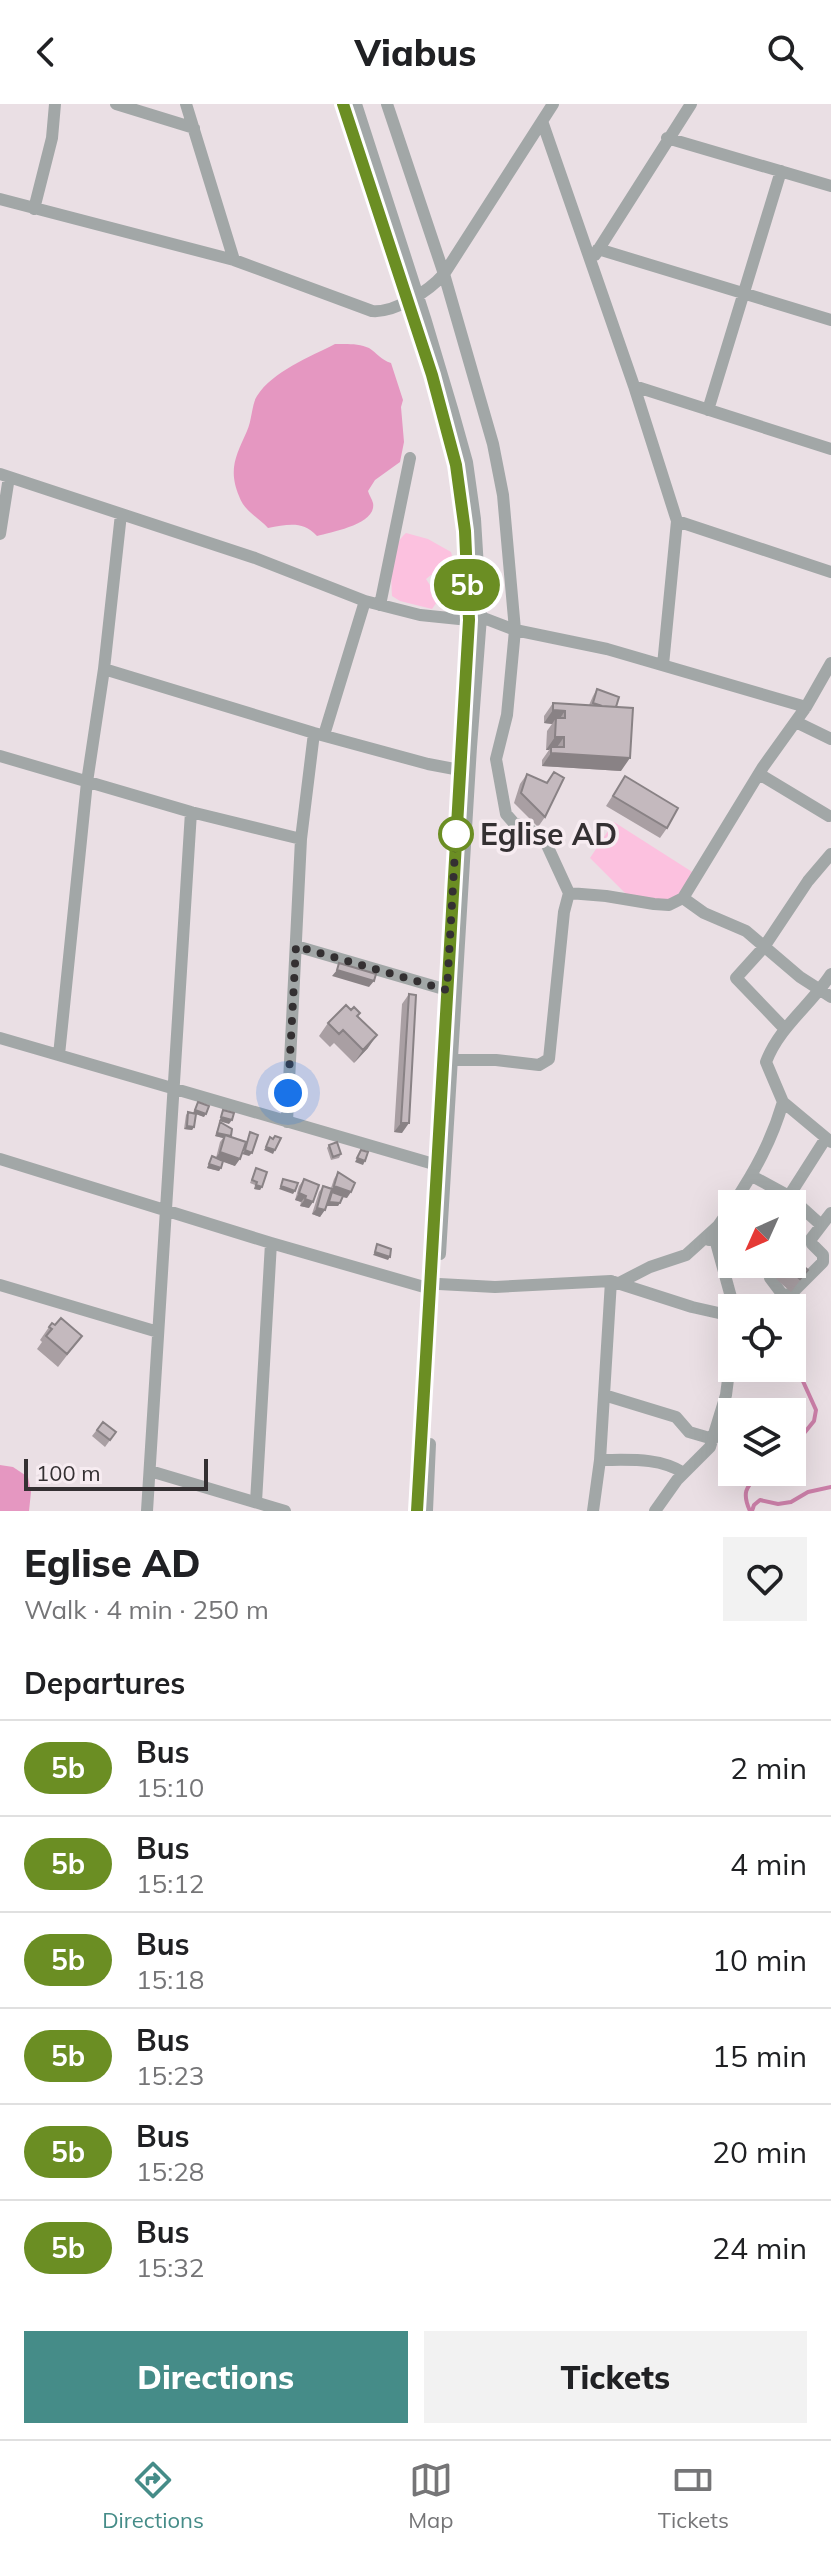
<!DOCTYPE html>
<html lang="en">
<head>
<meta charset="utf-8">
<style>
  :root { --surface:#fff; --page:#f2f2f2; --text:#202124; --muted:#757577; --line:#e0e0e0; --accent:#458c88 }
  body { margin:0; font-family:Mulish,sans-serif; background:var(--page); color:var(--text); height:100vh; display:flex; flex-direction:column; font-size:30px; white-space:nowrap }
  * { box-sizing:border-box; margin:0 }
  p { font-size:26px; color:var(--muted) }
  .icon { flex:none; width:44px; height:44px; fill:none; stroke:currentColor; stroke-width:2; stroke-linecap:round; stroke-linejoin:round }
  .map { position:relative; height:1407px; overflow:hidden }
  .drawer { display:flex; flex-direction:column; background:var(--surface); flex:1 }
  .drawer>* { flex:none }
  .badge { padding:0 16px; border-radius:26px; font-size:28px; line-height:52px }
  .needle { width:52px; rotate:225deg }
  .fabs { position:absolute; left:718px; top:1086px; display:grid; gap:16px }
  .fabs a { display:grid; place-items:center; width:88px; height:88px; border-radius:0px; background:var(--surface); box-shadow:0 8px 32px #0002; font-size:40px }
  .scale { position:absolute; left:24px; bottom:20px; width:184px; box-sizing:border-box; padding-left:8px; border:4px solid #343032; border-top:0; font-size:22px; line-height:28px; white-space:nowrap; color:#343032; -webkit-text-stroke:6px #f7ecf1; paint-order:stroke }
  .you { position:absolute; width:40px; height:40px; margin:-20px; border:6px solid #fff; border-radius:50%; background:#1a73e8; box-shadow:0 0 0 12px #1a73e833 }
  .map>.badge { position:absolute; translate:-50% -50%; box-shadow:0 0 0 4px #fff }
  h2 { padding:0 24px; font-size:30px; line-height:72px }
  .round { display:grid; place-items:center; flex:none; width:84px; height:84px; border-radius:0px; background:var(--page) }
  .headline { display:flex; align-items:center; justify-content:space-between; height:136px; padding:0 24px }
  h1 { font-size:38px; font-weight:800; line-height:60px }
  .button { display:flex; gap:16px; margin-top:auto; padding:16px 24px }
  .button a { flex:1; height:92px; border-radius:0px; background:var(--accent); color:#fff; font-size:32px; font-weight:800; line-height:92px; text-align:center }
  .button a+a { background:var(--page); color:var(--text) }
  ul { padding:0; list-style:none }
  li { display:flex; align-items:center; gap:24px; height:96px; padding:0 24px; border-top:2px solid var(--line) }
  li div { flex:1 }
  li b { display:block; font-size:30px }
  li em { font-style:normal }
  li .badge { min-width:88px; font-weight:700; text-align:center }
  header { display:flex; justify-content:space-between; align-items:center; height:104px; padding:0 24px; background:var(--surface); font-size:36px; font-weight:800 }
  .tabs { display:flex; justify-content:space-around; align-items:center; height:112px; border-top:2px solid var(--line); background:var(--surface); font-size:22px; color:var(--muted) }
  .tabs a { display:grid; justify-items:center; gap:4px }
  .tabs .active { color:var(--accent) }
  .map>svg:first-child { display:block }
  .green { fill:#fcc1df }
  .forest { fill:#e597c1 }
  .lines { fill:none; stroke-linecap:round; stroke-linejoin:round }
  .stream { stroke:#cb7fa8; stroke-width:4 }
  .minor { stroke:#a2a7a7; stroke-width:12 }
  .wall { fill:#a99fa3 }
  .shaded-wall { fill:#898285 }
  .building { fill:#c4b9be; stroke:#898285; stroke-width:2 }
  .line-casing { stroke:#fff; stroke-width:18 }
  .line { stroke:#6b8e23; stroke-width:12 }
  .walk { stroke:#343032; stroke-width:8; stroke-dasharray:0 14.4 }
  .stop-dot { fill:#fff; stroke:#6b8e23; stroke-width:4 }
  .labels { text-anchor:middle; dominant-baseline:central; stroke-width:7; stroke-linejoin:round; paint-order:stroke }
  .stop-label { font-size:30px; font-weight:bold; fill:#343032; stroke:#f7ecf1; text-anchor:start }
</style>
</head>
<body>
<header><svg class="icon" aria-label="back" viewBox="0 0 24 24"><path d="M15 5l-7 7 7 7"/></svg>Viabus<svg class="icon" aria-label="search" viewBox="0 0 24 24"><circle cx="10" cy="10" r="6"/><path d="M15 15l6 6"/></svg></header>
<div class="map">
<svg width="831" height="1407" viewBox="0 0 831 1407">
  <rect width="100%" height="100%" fill="#eadfe4"/>
  <!-- green -->
  <path class="green" d="M406 429 428 435 451 448C454 458 453 463 446 470L431 471 426 475 439 495 432 505 400 497 392 492C391 472 389 443 406 429Z
    M614 718 697 771 669 801 633 797 590 754Z"/>
  <!-- forest -->
  <path class="forest" d="M335 240C345 240 359 239 369 244 377 249 381 256 391 259L403 296 401 303 404 338 400 358 375 376 368 387C369 391 372 395 373 399 377 420 332 428 317 432 302 416 287 421 268 424 258 413 244 407 239 392 228 365 236 352 247 327 252 316 252 299 257 292 273 267 310 253 335 240Z
    M0 1361 13 1363 28 1373 31 1388 29 1407H0Z"/>
  <g class="lines">
    <!-- stream -->
    <path class="stream" d="M792 1253 816 1306 814 1317 792 1344
      M750 1407C741 1387 747 1383 760 1368
      M752 1407 754 1401 760 1396 778 1400 791 1398 808 1388 831 1383"/>
    <!-- minor -->
    <path class="minor" d="M116 0 194 24
      M186 0 234 156
      M343 0 432 271 456 361 465 427 469 516 417 1407
      M356 0 425 214 453 308 467 358 475 415 481 513 471 643 440 1150
      M387 0 444 170 493 340 503 391 515 526 507 611 496 655 506 710 513 718 536 729 546 739 569 789 606 792 654 800 669 801 683 794 763 663 806 603 831 559
      M542 17 634 282 677 417 663 561
      M667 34 831 82
      M0 95 234 156 372 207C395 209 429 187 444 170L553 0
      M34 105 52 34 55 0
      M598 145 831 216
      M595 151 691 0
      M634 282 831 345
      M708 306 781 67
      M0 370 255 454 365 497 420 511 469 516 481 513 515 526 607 545 806 603
      M677 417 831 468
      M0 430 9 373
      M380 501 410 354
      M104 565 314 629 428 660 460 666
      M796 618 831 635
      M324 631 365 497
      M0 652 191 708 301 735
      M759 670 829 712
      M683 794 704 809 746 827 800 873 831 893
      M296 842 447 886
      M831 870C811 901 779 923 766 958L783 998 831 1038
      M784 924 736 874 764 843 808 777 831 750
      M0 934 437 1061
      M59 951 87 678 104 565 121 410
      M453 956H496L539 961 549 955 564 808 569 789
      M287 1018 301 735 314 629
      M0 1055 271 1139 431 1185
      M752 1072 789 1092 820 1120
      M789 1092 826 1034
      M733 1100C755 1067 772 1036 783 998
      M715 1135 734 1204
      M709 1136 732 1132
      M771 1160 770 1174 782 1190 790 1191 823 1158V1151L812 1140 811 1135 831 1109
      M619 1179 650 1163 686 1151 718 1122 732 1102
      M439 1180 495 1183 611 1177 692 1203 732 1212
      M0 1181 158 1228
      M604 1291 676 1313 689 1328 713 1335
      M600 1356C629 1356 659 1353 684 1369
      M150 1367 285 1407
      M256 1398 271 1139
      M147 1407 191 708
      M427 1407 430 1340
      M593 1407 600 1356 611 1177
      M655 1407 677 1376 710 1343 726 1291 732 1244"/>
  </g>
  <!-- wall -->
  <path class="wall" d="M597 585 616 603 621 667 542 662V656L549 646H546L547 627 552 620 544 619V612L553 599 589 601 593 592Z
    M554 668 545 713 538 723 514 699 520 680 527 670 546 679Z
    M625 672 667 724 660 734 606 702Z
    M409 890 402 1029 394 1028 402 900Z
    M358 912 368 944 354 959 334 939 330 943 319 932 328 919Z
    M198 998 204 1013 196 1010 194 1023 192 1026 184 1025 186 1011 188 1008 193 1009Z
    M220 1018 230 1033 235 1062 223 1057 219 1067 207 1064 212 1052 216 1054 220 1038 223 1034 215 1032Z
    M329 1041 341 1050 339 1054 331 1056 327 1044Z
    M256 1064 262 1083 260 1086 254 1085 255 1081 250 1079Z
    M338 1068 347 1094 342 1093 338 1102H326L320 1113 312 1110 319 1088 323 1082 331 1084 334 1075Z
    M304 1075 309 1104 300 1102 301 1098 295 1096 299 1082Z
    M787 1160 808 1166 791 1188 776 1175Z
    M55 1221 82 1232 58 1263 37 1245 42 1238 40 1236 49 1223Z
    M103 1318 116 1328 105 1343 92 1332Z"/>
  <!-- shaded-wall -->
  <path class="shaded-wall" d="M553 606 565 607 556 620V614L552 620 544 619Z
    M555 633H564L555 646 551 643 549 646H546Z
    M551 649 630 654 621 667 542 662Z
    M337 866 374 877 369 883 332 872Z
    M377 931 368 944 354 959 363 946Z
    M195 1006 206 1010 204 1013 193 1009Z
    M221 1013 232 1016 229 1020 219 1017Z
    M401 1019H409L402 1029 394 1028Z
    M187 1022 194 1023 192 1026 184 1025Z
    M217 1029 231 1032 225 1031 223 1034 215 1032Z
    M266 1043 275 1046 273 1050 264 1046Z
    M245 1046 252 1049 249 1052 242 1050Z
    M220 1048 240 1055 235 1062 215 1055Z
    M357 1054 365 1057 363 1061 355 1058Z
    M209 1060 221 1064 219 1067 207 1064Z
    M256 1081 262 1083 260 1086 254 1085Z
    M281 1082 295 1087 293 1090 279 1085Z
    M334 1082 351 1088 347 1094 330 1089Z
    M299 1089 306 1092 301 1098 295 1096Z
    M305 1095 313 1098 309 1104 300 1102Z
    M329 1098 340 1099 338 1102H326Z
    M317 1104 325 1106 320 1113 312 1110Z
    M375 1148 390 1153 388 1156 373 1151Z"/>
  <!-- building -->
  <path class="building" d="M597 585 619 593 616 603 602 602 593 599Z
    M553 599 633 604 630 654 551 649V643H564V633H555L556 614H565V607L553 606Z
    M554 668 564 674 545 713 521 689 527 670 547 679Z
    M625 672 678 704 667 724 613 692Z
    M339 859 376 870 374 877 337 866Z
    M409 890 416 891 409 1019H401Z
    M346 901 351 906 354 903 360 909 357 912 377 931 363 946 343 926 339 930 328 919Z
    M198 998 209 1002 206 1010 195 1006Z
    M223 1006 234 1009 232 1016 221 1013Z
    M188 1008 196 1010 194 1023 187 1022Z
    M220 1018 232 1025 231 1032 217 1029Z
    M250 1028 258 1031 252 1049 245 1046Z
    M225 1031 246 1038 240 1055 220 1048Z
    M275 1032 281 1034 275 1046 266 1043 270 1033 273 1035Z
    M337 1038 341 1050 333 1053 329 1041Z
    M361 1046 368 1048 365 1057 357 1054Z
    M212 1052 223 1057 221 1064 209 1060Z
    M256 1064 267 1068 262 1083 256 1081 257 1078 252 1076Z
    M338 1068 355 1079 351 1088 334 1082Z
    M283 1075 298 1079 295 1087 281 1082Z
    M304 1075 319 1081 313 1098 305 1095 306 1092 299 1089Z
    M323 1082 332 1085 325 1106 317 1104Z
    M332 1088 343 1092 340 1099 329 1098Z
    M377 1140 391 1145 390 1153 375 1148Z
    M793 1153 808 1166 800 1175 785 1162 787 1160H792V1154Z
    M61 1214 82 1232 67 1250 46 1232 52 1225 49 1223 52 1219 55 1221Z
    M103 1318 116 1328 110 1336 97 1326Z"/>
  <g class="lines">
    <defs>
      <path id="line" d="M343 0 432 271 456 361 465 427 469 516 417 1407"/>
    </defs>
    <!-- line casing -->
    <use href="#line" class="line-casing"/>
    <!-- line -->
    <use href="#line" class="line"/>
    <!-- walk -->
    <path class="walk" d="M288 989 296 842 447 886 456 730"/>
  </g>
  <!-- markers -->
  <circle class="stop-dot" cx="456" cy="730" r="16"/>
  <g class="labels">
    <!-- stop labels -->
    <g class="stop-label">
      <text x="480" y="730">Eglise AD</text>
    </g>
  </g>
</svg>
<div class="fabs">
<a><svg class="needle" viewBox="-14 -14 28 28"><path d="M0-13l5 13h-10z" fill="#e53935"/><path d="M0 13l5-13h-10z" fill="#757577"/></svg></a>
<a><svg class="icon" aria-label="locate" viewBox="0 0 24 24"><circle cx="12" cy="12" r="6"/><path d="M12 2v4M12 18v4M2 12h4M18 12h4"/></svg></a>
<a><svg class="icon" aria-label="layers" viewBox="0 0 24 24"><path d="M12 4l9 5-9 5-9-5zM3 14l9 5 9-5"/></svg></a>
</div>
<div class="scale">100 m</div>
<div class="you" style="left:288px;top:989px"></div>
<b class="badge" style="left:467px;top:481px;background:#6b8e23;color:#fff">5b</b>
</div>
<section class="drawer">
<div class="headline"><div><h1>Eglise AD</h1><p>Walk · 4 min · 250 m</p></div><a class="round"><svg class="icon" aria-label="heart" viewBox="0 0 24 24"><path d="M12 20l-8-8c-3-5 5-10 8-4 3-6 11-1 8 4z"/></svg></a></div>
<h2>Departures</h2>
<ul>
<li><span class="badge" style="background:#6b8e23;color:#fff">5b</span><div><b>Bus</b><p>15:10</p></div><em>2 min</em></li>
<li><span class="badge" style="background:#6b8e23;color:#fff">5b</span><div><b>Bus</b><p>15:12</p></div><em>4 min</em></li>
<li><span class="badge" style="background:#6b8e23;color:#fff">5b</span><div><b>Bus</b><p>15:18</p></div><em>10 min</em></li>
<li><span class="badge" style="background:#6b8e23;color:#fff">5b</span><div><b>Bus</b><p>15:23</p></div><em>15 min</em></li>
<li><span class="badge" style="background:#6b8e23;color:#fff">5b</span><div><b>Bus</b><p>15:28</p></div><em>20 min</em></li>
<li><span class="badge" style="background:#6b8e23;color:#fff">5b</span><div><b>Bus</b><p>15:32</p></div><em>24 min</em></li>
</ul>
<div class="button"><a>Directions</a><a>Tickets</a></div>
</section>
<nav class="tabs">
<a class="active"><svg class="icon" aria-label="directions" viewBox="0 0 24 24"><path d="M12 3l9 9-9 9-9-9zM9 14v-3h6M13 9l2 2-2 2"/></svg>Directions</a>
<a><svg class="icon" aria-label="map" viewBox="0 0 24 24"><path d="M3 6l6-2 6 2 6-2v14l-6 2-6-2-6 2zM9 4v14M15 6v14"/></svg>Map</a>
<a><svg class="icon" aria-label="tickets" viewBox="0 0 24 24"><path d="M3 7h18v10H3zM15 7v10"/></svg>Tickets</a>
</nav>
</body>
</html>
